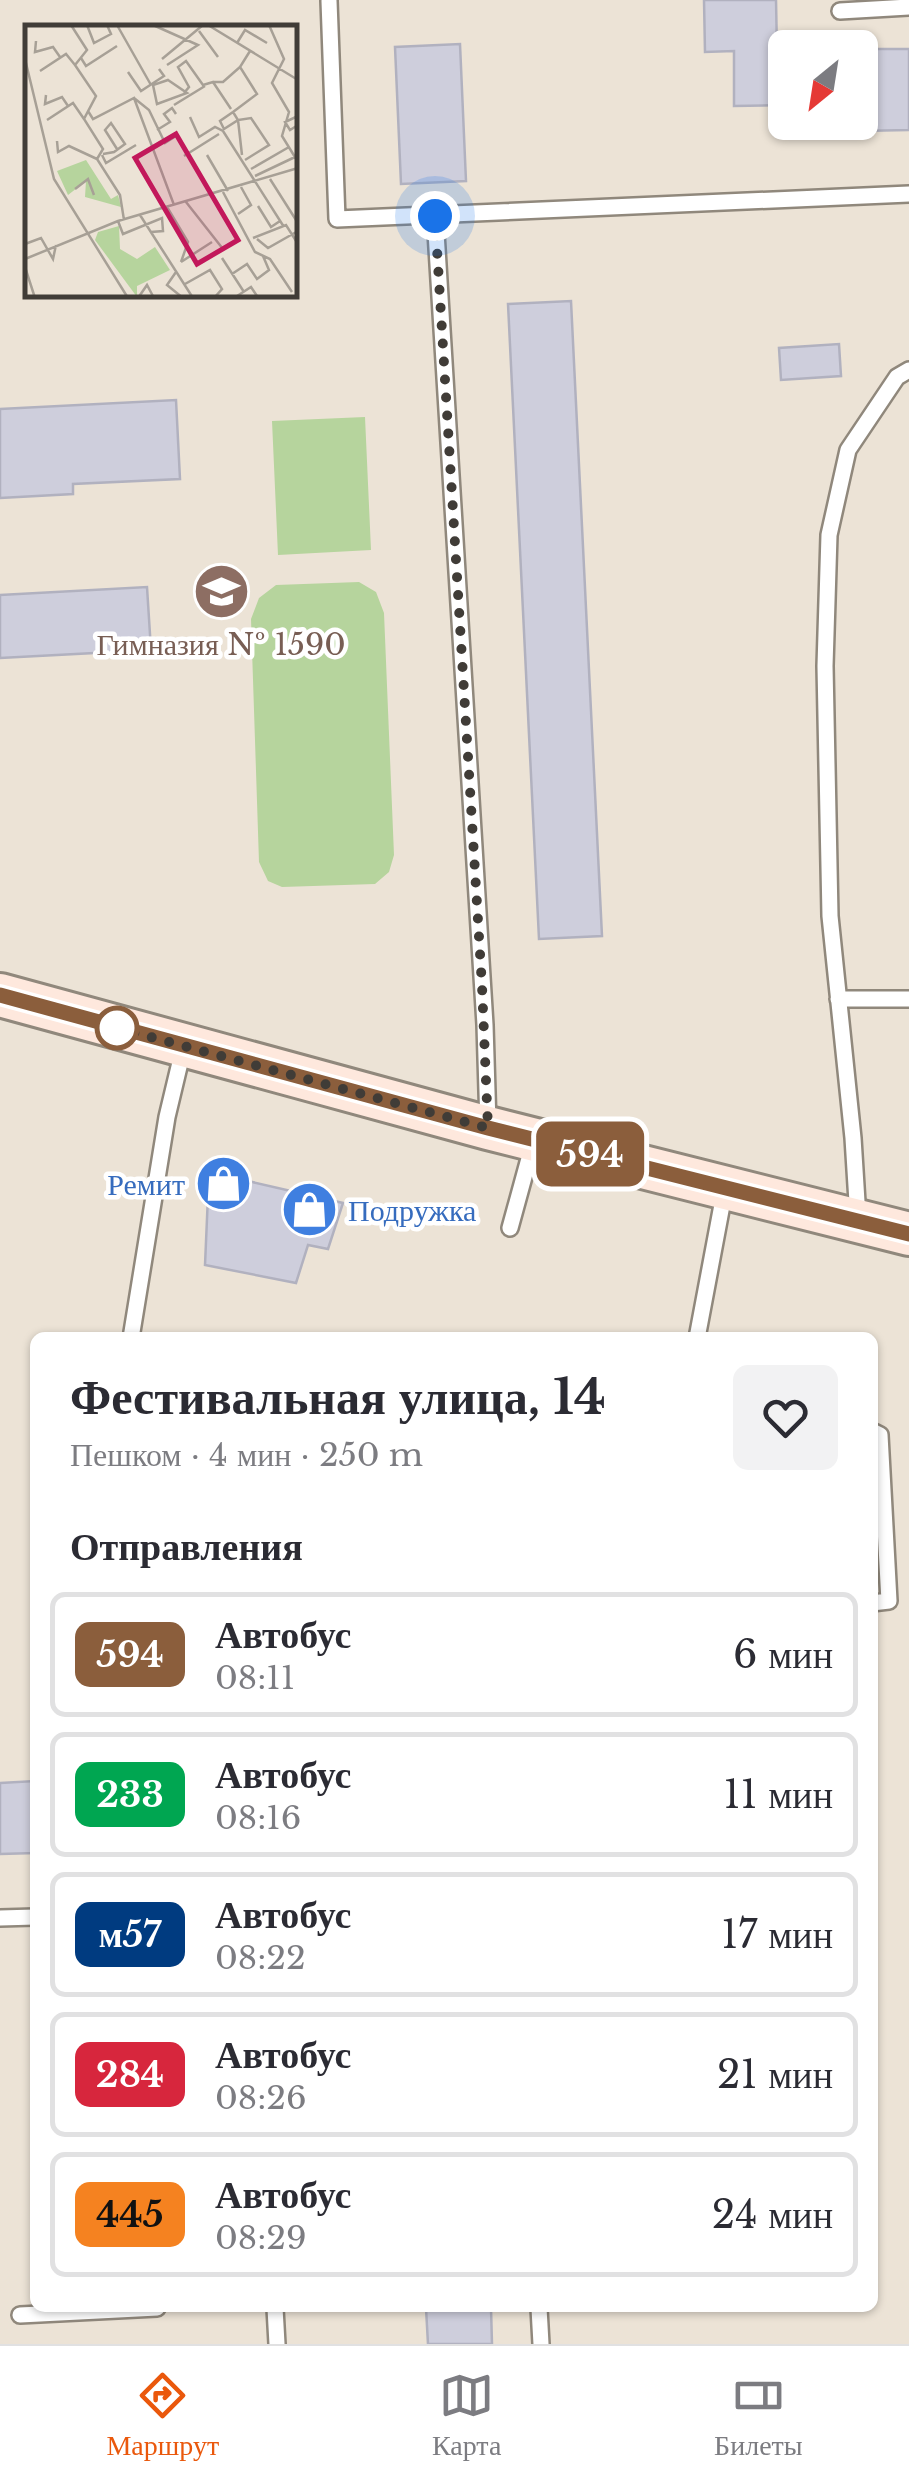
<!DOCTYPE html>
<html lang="ru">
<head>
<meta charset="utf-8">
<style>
  :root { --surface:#fff; --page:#f2f2f3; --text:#2b2b33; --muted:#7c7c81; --line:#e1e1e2; --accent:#ea580c }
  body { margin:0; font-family:"Libre Baskerville",serif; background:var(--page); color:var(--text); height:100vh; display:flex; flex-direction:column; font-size:38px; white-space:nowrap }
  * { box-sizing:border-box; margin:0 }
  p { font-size:32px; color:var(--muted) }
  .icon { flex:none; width:55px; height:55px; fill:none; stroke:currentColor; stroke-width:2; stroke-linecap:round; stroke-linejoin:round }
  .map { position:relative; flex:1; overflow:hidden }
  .details { position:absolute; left:30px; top:1332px; width:848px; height:980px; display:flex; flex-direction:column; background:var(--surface); border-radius:15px; box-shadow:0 2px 8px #0004 }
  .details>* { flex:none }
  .badge { padding:0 20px; border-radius:15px; font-size:35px; line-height:65px }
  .needle { width:65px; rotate:210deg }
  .fabs { position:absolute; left:768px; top:30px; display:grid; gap:20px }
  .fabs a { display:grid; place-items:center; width:110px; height:110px; border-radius:15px; background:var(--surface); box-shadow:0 2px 8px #0004; font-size:50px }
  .you { position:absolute; width:50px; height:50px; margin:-25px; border:8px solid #fff; border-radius:50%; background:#1a73e8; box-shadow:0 0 0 15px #1a73e833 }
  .map>.badge { position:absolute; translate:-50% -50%; box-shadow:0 0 0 5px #fff }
  h2 { padding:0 40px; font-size:38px; line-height:90px }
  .round { display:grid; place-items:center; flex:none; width:105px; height:105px; border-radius:15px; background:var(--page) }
  .head { display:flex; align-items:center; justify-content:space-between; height:170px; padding:0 40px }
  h1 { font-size:48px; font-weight:800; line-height:75px }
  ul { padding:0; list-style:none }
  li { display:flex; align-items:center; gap:30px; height:125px; margin:0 20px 15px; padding:0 20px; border:5px solid var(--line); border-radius:15px }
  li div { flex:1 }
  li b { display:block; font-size:38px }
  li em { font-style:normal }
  li .badge { min-width:110px; font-weight:700; text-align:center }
  .tab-bar { display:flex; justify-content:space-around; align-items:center; height:140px; border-top:2px solid var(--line); background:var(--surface); font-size:28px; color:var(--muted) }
  .tab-bar a { display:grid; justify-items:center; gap:5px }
  .tab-bar .active { color:var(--accent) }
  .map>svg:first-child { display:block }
  .green { fill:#b6d49d }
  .building { fill:#cecedc; stroke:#b1b1bf; stroke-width:2.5 }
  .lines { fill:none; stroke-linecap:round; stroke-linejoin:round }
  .lane-casing { stroke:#90887c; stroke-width:20 }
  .secondary-casing { stroke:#90887c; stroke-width:48 }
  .lane { stroke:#fff; stroke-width:15 }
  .secondary { stroke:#fee8dd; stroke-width:42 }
  .line-casing { stroke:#fff; stroke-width:22 }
  .line { stroke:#8b5e3c; stroke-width:15 }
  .walk { stroke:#403c37; stroke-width:10; stroke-dasharray:0 18 }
  .stop-dot { fill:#fff; stroke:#8b5e3c; stroke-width:5 }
  .labels { text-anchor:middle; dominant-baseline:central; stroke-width:9; stroke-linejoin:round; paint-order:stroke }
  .education-label { font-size:30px; fill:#785e54; stroke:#fff }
  .shop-label { font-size:30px; fill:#366cbe; stroke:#fff; text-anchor:end }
  .inset-road { fill:none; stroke:#a7a096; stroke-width:2.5 }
  .view { fill:#c2185b; fill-opacity:0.15; stroke:#c2185b; stroke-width:5 }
  .inset-edge { fill:none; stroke:#403c37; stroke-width:5 }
</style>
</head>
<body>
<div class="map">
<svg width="909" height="2344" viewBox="0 0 909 2344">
  <rect width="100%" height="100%" fill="#ece3d6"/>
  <!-- green -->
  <path class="green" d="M365 417 371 550 278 555 272 421Z
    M359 582 376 592 384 613 394 855 389 872 375 884 282 887 268 881 259 862 251 619 259 598 276 585Z"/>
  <!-- building -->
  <path class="building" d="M704 0H776L777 51H785V105L734 106V51L705 52Z
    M460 44 466 181 401 184 395 47Z
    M860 49H909V130L860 131Z
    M571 301 602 936 539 939 508 304Z
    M839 344 841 376 781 380 779 348Z
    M176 400 180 479 73 484V494L0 498V409Z
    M147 587 151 650 0 658V595Z
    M209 1172 343 1203 328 1249 308 1245 296 1283 205 1265Z
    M35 1781V1853L0 1854V1783Z
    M426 2308H491L492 2344H428Z"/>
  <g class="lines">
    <defs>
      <path id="lane" d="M329 1 337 219 909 194
        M840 11 909 7
        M435 216 485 1025 488 1125
        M838 999H909
        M858 1218 853 1138 830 916 825 666 829 535 848 450 897 377 909 370
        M510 1228 533 1144
        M131 1338 167 1117 183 1050
        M697 1338 725 1189
        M872 1431 880 1435 889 1601 872 1603
        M0 1918 35 1917
        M275 2308 277 2344
        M539 2308 541 2344
        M20 2315 157 2308"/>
      <path id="secondary" d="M0 995 488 1128 909 1234"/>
    </defs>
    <!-- lane casing -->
    <use href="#lane" class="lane-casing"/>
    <!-- secondary casing -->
    <use href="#secondary" class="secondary-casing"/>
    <!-- lane -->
    <use href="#lane" class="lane"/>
    <!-- secondary -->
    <use href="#secondary" class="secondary"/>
  </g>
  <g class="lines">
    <defs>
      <path id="line" d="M0 995 488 1128 909 1234"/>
    </defs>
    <!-- line casing -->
    <use href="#line" class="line-casing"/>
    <!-- line -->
    <use href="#line" class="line"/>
    <!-- walk -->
    <path class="walk" d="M117 1028 488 1128 482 986 435 216"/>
  </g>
  <!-- icons -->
  <defs>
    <symbol id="school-disc" viewBox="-11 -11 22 22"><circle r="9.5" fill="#8d6e63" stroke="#fff"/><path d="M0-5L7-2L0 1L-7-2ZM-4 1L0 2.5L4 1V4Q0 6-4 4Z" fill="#fff"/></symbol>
    <symbol id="shop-disc" viewBox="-11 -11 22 22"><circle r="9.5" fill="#3f7fe0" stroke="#fff"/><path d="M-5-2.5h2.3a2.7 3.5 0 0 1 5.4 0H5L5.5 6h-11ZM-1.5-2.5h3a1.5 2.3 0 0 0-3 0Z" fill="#fff"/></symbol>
  </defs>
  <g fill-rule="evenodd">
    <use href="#school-disc" x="190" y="560" width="63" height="63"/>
    <use href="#shop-disc" x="192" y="1152" width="63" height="63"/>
    <use href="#shop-disc" x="278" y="1178" width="63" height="63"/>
  </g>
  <!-- markers -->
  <circle class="stop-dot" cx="117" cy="1028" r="20"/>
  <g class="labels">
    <!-- education labels -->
    <g class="education-label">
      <text x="221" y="644">Гимназия № 1590</text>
    </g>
    <!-- shop labels -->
    <g class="shop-label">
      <text x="185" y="1184">Ремит</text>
      <text x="348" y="1210" text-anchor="start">Подружка</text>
    </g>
  </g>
  <!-- overview -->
  <g transform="translate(25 25)">
    <rect width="272" height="272" fill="#ece3d6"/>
    <path d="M61 135 86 174 93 170 96 182 60 172 61 156 43 170 32 146ZM94 201 95 224 112 234 130 222 145 245 112 261V272L70 215 73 207Z" fill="#b6d49d"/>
    <path class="inset-road" d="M46 0 62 25 50 40 71 71 59 94 78 124 72 134 95 170 99 195M62 0 69 18 86 9 82 0M92 0 126 60M128 0 173 20 142 40M183 0 273 55M244 0 259 34 247 58 264 87 257 111 273 137M174 6 193 32M11 16 10 27 28 22 35 32M212 18 220 5 242 18M56 33 61 41 92 21M0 34 29 154 103 273M137 34 178 0M15 46 41 29 50 40M103 47 116 66 139 51 134 44M143 55 162 68 132 79 128 60ZM188 57H198L215 42M159 68 164 62 153 42 161 36 178 60 188 57 206 84M21 70 20 79 37 72 43 81M109 73 124 85 140 118 151 111M149 80 180 61M63 86 68 94 109 73 149 180M208 87 232 69 215 42 225 26M208 87 213 95 199 104 195 96ZM273 91 260 97 265 105 273 100M165 92 174 112 190 102 198 106 259 202M22 95 48 78 59 94M132 105 145 97 139 89 147 83 151 89M32 116 33 127 44 121 72 134M78 129 89 127 100 119 86 98 80 105 92 124M77 130 81 138 111 120M182 130 203 166M217 130 213 95 226 93 244 120 220 135M159 131 194 109M226 144 264 122M230 151 270 132M245 154 271 195M50 164 63 154 69 170M198 167 230 227 245 234 267 267M161 177 198 224M233 181 246 202 255 196M142 182 163 217 156 237M213 189 226 180 216 162M115 190 168 273M93 196 98 209 137 193 138 206 126 207M228 213 261 200 273 219M232 214 243 223 273 206M0 219 16 213 28 234 31 220M197 233 219 267M0 234 93 196 273 143M156 237 187 217M0 242 10 273M151 247 142 260 158 273M207 249 222 239 232 254 244 245 238 231M160 259 185 245 197 264 189 273M113 273 122 260 129 273M209 273 226 262 232 271"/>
    <path class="view" d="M151 109 213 215 172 239 110 133Z"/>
    <rect width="272" height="272" class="inset-edge"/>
  </g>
</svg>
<div class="fabs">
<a><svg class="needle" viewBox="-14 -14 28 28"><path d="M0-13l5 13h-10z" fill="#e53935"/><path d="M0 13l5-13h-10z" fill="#7c7c81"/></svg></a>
</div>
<div class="you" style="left:435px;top:216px"></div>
<b class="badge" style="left:590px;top:1154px;background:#8b5e3c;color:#fff">594</b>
<section class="details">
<div class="head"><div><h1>Фестивальная улица, 14</h1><p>Пешком · 4 мин · 250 m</p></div><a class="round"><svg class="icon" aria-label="heart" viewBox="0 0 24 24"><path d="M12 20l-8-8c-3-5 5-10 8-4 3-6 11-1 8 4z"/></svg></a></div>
<h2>Отправления</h2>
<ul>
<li><span class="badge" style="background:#8b5e3c;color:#fff">594</span><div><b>Автобус</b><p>08:11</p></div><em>6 мин</em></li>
<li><span class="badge" style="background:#00a651;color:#fff">233</span><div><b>Автобус</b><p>08:16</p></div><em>11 мин</em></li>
<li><span class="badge" style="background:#003b80;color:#fff">м57</span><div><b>Автобус</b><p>08:22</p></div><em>17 мин</em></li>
<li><span class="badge" style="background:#d7263d;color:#fff">284</span><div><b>Автобус</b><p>08:26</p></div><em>21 мин</em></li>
<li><span class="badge" style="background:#f58220;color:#111">445</span><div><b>Автобус</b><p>08:29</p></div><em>24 мин</em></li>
</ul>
</section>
</div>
<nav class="tab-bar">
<a class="active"><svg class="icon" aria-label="directions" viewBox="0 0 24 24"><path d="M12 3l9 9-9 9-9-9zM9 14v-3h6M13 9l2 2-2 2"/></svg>Маршрут</a>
<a><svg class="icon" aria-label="map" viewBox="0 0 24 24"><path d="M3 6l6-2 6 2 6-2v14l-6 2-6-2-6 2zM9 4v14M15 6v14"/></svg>Карта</a>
<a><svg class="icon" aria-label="tickets" viewBox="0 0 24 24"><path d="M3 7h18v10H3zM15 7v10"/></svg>Билеты</a>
</nav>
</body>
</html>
